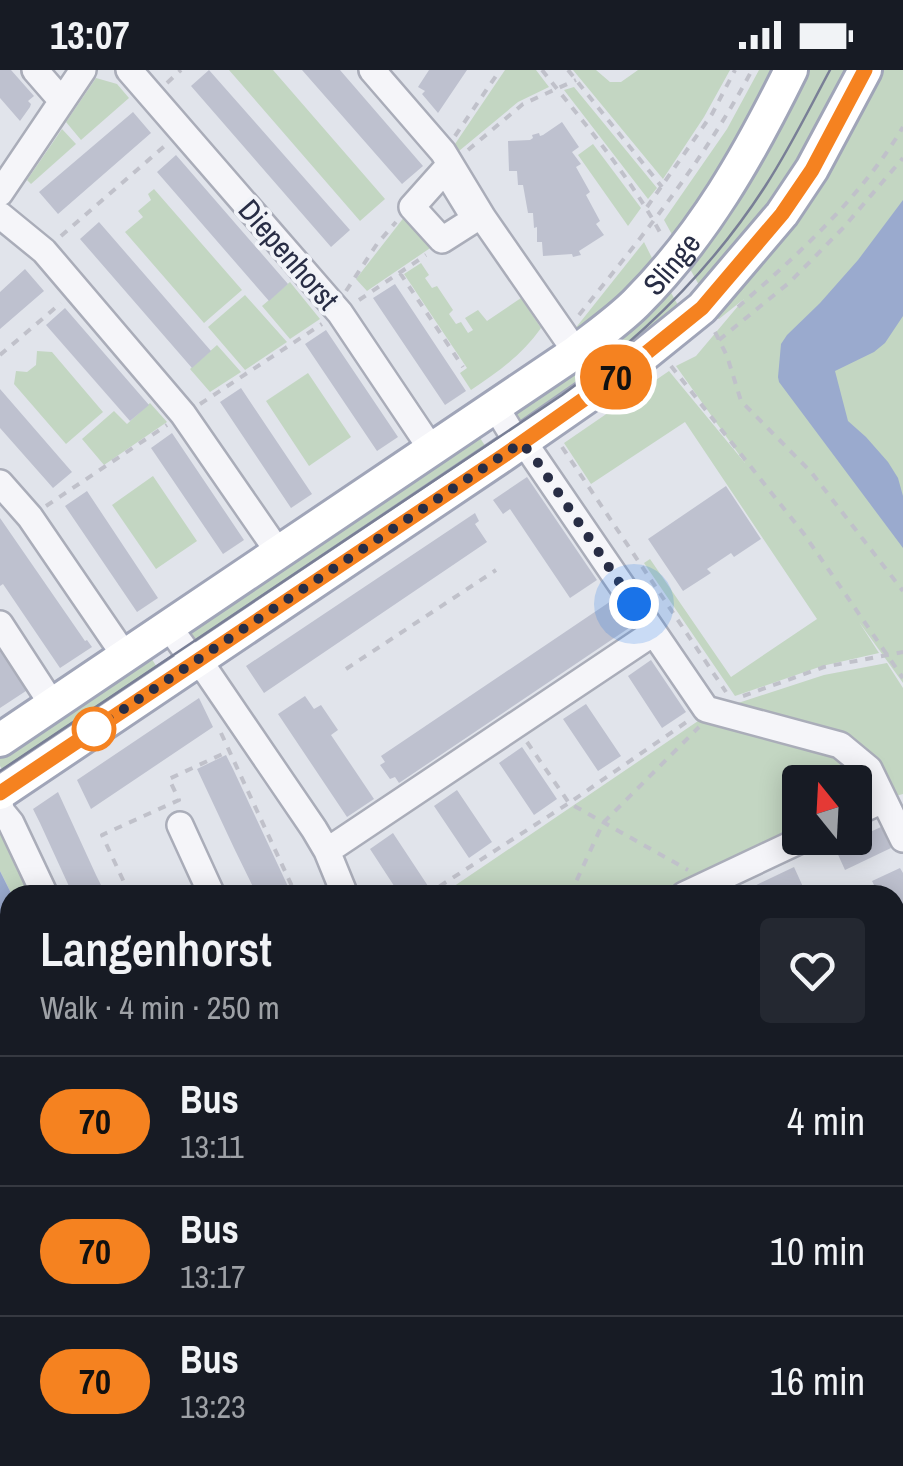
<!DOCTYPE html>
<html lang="en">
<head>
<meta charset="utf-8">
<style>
  :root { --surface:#171b24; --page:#242831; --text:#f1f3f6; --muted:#9ea1a6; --line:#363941 }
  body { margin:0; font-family:"Archivo Narrow",sans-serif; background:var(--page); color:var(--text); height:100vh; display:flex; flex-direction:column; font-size:38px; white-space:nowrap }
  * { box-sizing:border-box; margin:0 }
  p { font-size:32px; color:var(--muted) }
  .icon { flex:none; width:55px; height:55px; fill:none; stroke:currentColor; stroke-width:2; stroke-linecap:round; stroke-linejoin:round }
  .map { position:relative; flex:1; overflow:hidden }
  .panel { position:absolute; left:0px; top:815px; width:905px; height:582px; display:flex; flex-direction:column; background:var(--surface); border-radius:30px 30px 0 0; box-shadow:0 5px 25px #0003 }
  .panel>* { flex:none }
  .badge { padding:0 20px; border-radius:32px; font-size:35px; line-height:65px }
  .needle { width:65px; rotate:342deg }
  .fabs { position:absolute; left:782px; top:695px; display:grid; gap:20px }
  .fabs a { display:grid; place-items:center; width:90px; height:90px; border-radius:10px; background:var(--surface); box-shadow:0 5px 25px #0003; font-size:50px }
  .you { position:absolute; width:50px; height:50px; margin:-25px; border:8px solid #fff; border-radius:50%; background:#1a73e8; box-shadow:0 0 0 15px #1a73e833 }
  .map>.badge { position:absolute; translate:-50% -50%; box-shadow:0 0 0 5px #fff }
  .round { display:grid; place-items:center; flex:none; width:105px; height:105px; border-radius:10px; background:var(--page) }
  .overview { display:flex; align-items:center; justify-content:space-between; height:170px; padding:0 40px }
  h1 { font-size:48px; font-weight:600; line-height:75px }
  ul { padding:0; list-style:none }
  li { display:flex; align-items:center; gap:30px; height:130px; padding:0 40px; border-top:2px solid var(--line) }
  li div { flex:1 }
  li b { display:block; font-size:38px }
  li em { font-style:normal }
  li .badge { min-width:110px; font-weight:700; text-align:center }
  .status { display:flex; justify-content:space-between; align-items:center; height:70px; padding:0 50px; background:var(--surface); direction:ltr }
  .status svg { height:28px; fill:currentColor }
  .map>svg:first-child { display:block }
  .green { fill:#c3d6c2 }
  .water { fill:#9aaace }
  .building { fill:#bec1cf }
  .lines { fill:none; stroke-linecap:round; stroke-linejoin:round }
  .minor-casing { stroke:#aaadb9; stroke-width:30 }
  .major-casing { stroke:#a0a5b8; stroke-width:38 }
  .path { stroke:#c0c1ca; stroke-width:4; stroke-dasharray:8 8; stroke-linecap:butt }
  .minor { stroke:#f5f5f9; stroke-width:25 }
  .major { stroke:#fff; stroke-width:32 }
  .tram { stroke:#797f96; stroke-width:2.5 }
  .line-casing { stroke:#fff; stroke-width:22 }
  .line { stroke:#f58220; stroke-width:15 }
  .walk { stroke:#282d45; stroke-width:10; stroke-dasharray:0 18 }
  .stop-dot { fill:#fff; stroke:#f58220; stroke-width:5 }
  .labels { text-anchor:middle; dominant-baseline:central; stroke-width:8; stroke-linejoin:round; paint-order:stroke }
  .street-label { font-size:30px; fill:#282d45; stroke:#f1f3f8 }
</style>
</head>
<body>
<div class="status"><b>13:07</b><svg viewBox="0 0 49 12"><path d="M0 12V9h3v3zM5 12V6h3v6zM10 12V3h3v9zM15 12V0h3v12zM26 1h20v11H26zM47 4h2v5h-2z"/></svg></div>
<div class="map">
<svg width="903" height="1396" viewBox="0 0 903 1396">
  <rect width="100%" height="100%" fill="#e1e4eb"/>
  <!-- green -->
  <path class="green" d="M229 0H273L385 129 360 151Z
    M505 0H536L549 17 518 32 459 81 455 74Z
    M573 0H596L610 12H621L638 0H730L704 47 663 109Z
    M759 0H776L741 69 675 170 664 150 727 59Z
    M798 0H857L823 63 704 224 685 190Z
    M880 0H903V613L859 552 879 583 822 596 735 626 644 493 650 489 731 607 817 549 685 352 591 414 564 373 669 301 745 393 676 296 696 286 744 229 719 249 713 247Z
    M96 8 117 14 129 28 81 70 66 52Z
    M574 17 657 118 648 129 564 20Z
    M62 59 76 74 31 114 27 110Z
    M593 74 641 138 628 156 578 85Z
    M154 119 242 220 204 253 125 162 143 147 138 141 151 130 148 124Z
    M412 137 442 170 367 221 356 209Z
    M644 172 659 202 591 264 574 260Z
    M421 193 429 205 425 208 432 218 437 216 453 240 449 244 456 254 461 252 468 263 473 260 465 248 478 240 487 251 521 228 541 258C522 285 498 302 471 320L460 303 467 298 404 204Z
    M290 212 320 249 290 269 262 236Z
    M665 212 683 244 521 354 514 344 516 331Z
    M245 225 287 272 245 300 208 257Z
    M217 275 241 302 210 322 190 299Z
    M37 281 52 282 103 342 66 374 14 314 16 301 27 302 36 295Z
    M308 303 351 367 309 396 266 331Z
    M150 333 167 352 104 395 82 369 114 341 127 354Z
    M473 357 491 385 193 575 186 564Z
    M153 406 197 471 156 499 112 435Z
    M145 578 163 607 9 710 0 696V676Z
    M887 593 903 618V724L892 727 882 700 867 681 850 668 726 637 824 605Z
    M701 649 808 676 841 689 857 703 867 719V733L855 738V712H800V763L662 825H441Z
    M0 763 4 768 12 765 40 825H12L0 801Z
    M0 964 10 970V1073L6 1074 0 1055Z
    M10 1123V1292L0 1301V1125Z
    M10 1354V1388H50L32 1396H0V1362Z"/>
  <!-- water -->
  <path class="water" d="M903 130V246L885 273 874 282 835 301 848 351 866 367 888 392 898 408 903 426V478L779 312 778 307 781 274 787 265 820 233 858 190Z
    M0 801 12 825H10V970L0 964Z"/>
  <!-- building -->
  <path class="building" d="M0 0H11L34 26 28 31 31 34 30 37 20 51 0 28Z
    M209 0 350 160 331 177 191 16Z
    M302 0H340L423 96 402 114Z
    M429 0H467L438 43 422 24 425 21 418 17Z
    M133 42 151 63 58 144 39 122Z
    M562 52 579 77 572 82 581 94 576 97 590 122 586 125 600 151 596 154 604 165 579 181 581 185 573 187 572 184 543 186 542 172H537V157L534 158 533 143H528L523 115H518L517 101H509L508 71 530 70 533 68 532 65 539 63 540 66 543 65Z
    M176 85 288 214 269 231 157 102Z
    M99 152 211 281 192 298 80 169Z
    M25 199 44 221 0 259V222Z
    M395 214 466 321 445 335 373 228Z
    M65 238 149 335 130 351 46 255Z
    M326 260 398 367 377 381 305 274Z
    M241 318 312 424 291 438 220 332Z
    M0 319 72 402 53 418 0 358Z
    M172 363 244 470 223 484 151 378Z
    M527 407 597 510 570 528 510 439 503 444 493 430Z
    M726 416 761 469 734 487 731 483 707 499 711 503 683 521 648 469Z
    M87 421 158 528 137 542 65 436Z
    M475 443 479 451 475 454 487 472 264 623 246 596Z
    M0 448 85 571 87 570 92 577 60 598 3 514 0 516Z
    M611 531 629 558 399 713 395 707 390 709 380 695 385 692 381 686Z
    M0 569 32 617 0 638Z
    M651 590 686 642 662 658 628 606Z
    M305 626 314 639 321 635 338 660 331 665 374 729 347 747 278 644Z
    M199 628 213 657 91 739 77 710Z
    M586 634 621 686 598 701 563 649Z
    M522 677 557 729 534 745 499 693Z
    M226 685 233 699 292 825H257L234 778 197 699Z
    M457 720 492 772 469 788 434 736Z
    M58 722 96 805 106 825H73L40 753 33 739Z
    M881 757 891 778 845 800 835 778Z
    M393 763 428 816 414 825H400L370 779Z
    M794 797 804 819 791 825H751L748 819Z
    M900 798 903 803V876L895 859V825H879L872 811Z
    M903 1063V1094L895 1098V1067Z
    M895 1286 903 1303V1319L895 1323Z
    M188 1388H274L278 1396H170Z
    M327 1388H360L364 1396H331Z
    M443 1388H519L501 1396H425Z
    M696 1388H730L734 1396H700Z
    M829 1388H859L863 1396H811Z"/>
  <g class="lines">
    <defs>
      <path id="minor" d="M35 0 62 31
        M129 0 340 243 432 380
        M372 0 443 82 483 148 576 282
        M445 100 475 149 442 170 412 137Z
        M0 123 83 0
        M0 145 44 181 183 344 279 483
        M495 336 509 359 532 384 706 639 840 675 869 699 903 769
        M0 413 30 447 125 586
        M0 554 52 634
        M168 556 195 593 207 602 314 759 327 781 345 825
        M0 735 2 742 11 753 45 825
        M855 743 883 730
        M180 755 212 825
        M327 781 653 563
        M684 825 805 768
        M895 1033 903 1029
        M313 1388 317 1396
        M607 1388 611 1396
        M688 1388 692 1396
        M879 1388 883 1396
        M116 1396 135 1388
        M553 1396 571 1388"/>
      <g id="major">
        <path id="s1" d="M0 670 576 282C596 266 618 251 636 233 704 165 749 85 791 0"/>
        <path d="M0 723 503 385 624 301 702 238 782 144 812 99 865 0"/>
      </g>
    </defs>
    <!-- minor casing -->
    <use href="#minor" class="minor-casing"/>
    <!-- major casing -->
    <use href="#major" class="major-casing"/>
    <!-- path -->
    <path class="path" d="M542 0C584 53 630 106 662 166
      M568 0 662 117
      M167 13 181 0
      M455 66 500 0
      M468 80 523 34 576 10
      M647 137 712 44 735 0
      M61 166 167 74
      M400 203 463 297
      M346 221 377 174 396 152
      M359 230 426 185
      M738 237C798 185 862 126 903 57
      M579 245C642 167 705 89 752 0
      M715 262 727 286 741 331 811 402 903 521
      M719 270 790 212 844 157 903 88
      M0 285 61 233
      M671 296 804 464 903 608
      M200 334 322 254
      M562 377 726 622
      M46 436 167 355
      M346 599 496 500
      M743 626 824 597 903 582
      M221 663 296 825
      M527 672 569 733 688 800
      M130 825 102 765 179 730 169 709 229 681
      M426 825 569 733 688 651
      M570 825 603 753 699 657
      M0 996 10 1008
      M0 1267 10 1258"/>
    <!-- minor -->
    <use href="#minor" class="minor"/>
    <!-- major -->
    <use href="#major" class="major"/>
    <!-- tram -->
    <path class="tram" d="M0 701 562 325C643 267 712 199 766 115 790 78 809 39 830 0"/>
  </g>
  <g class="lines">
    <defs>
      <path id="line" d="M0 723 503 386 624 301 702 238 782 144 812 100 865 0"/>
    </defs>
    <!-- line casing -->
    <use href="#line" class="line-casing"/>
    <!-- line -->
    <use href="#line" class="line"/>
    <!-- walk -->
    <path class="walk" d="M94 659 521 373 532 384 634 534"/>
  </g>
  <!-- markers -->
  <circle class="stop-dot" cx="94" cy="659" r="20"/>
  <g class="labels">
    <!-- street labels -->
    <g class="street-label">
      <text transform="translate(289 184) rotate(49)">Diepenhorst</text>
      <text stroke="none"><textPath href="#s1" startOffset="825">Slinge</textPath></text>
    </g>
  </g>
</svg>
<div class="fabs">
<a><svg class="needle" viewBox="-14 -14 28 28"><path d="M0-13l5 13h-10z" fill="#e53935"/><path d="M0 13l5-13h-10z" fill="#9ea1a6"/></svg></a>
</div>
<div class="you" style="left:634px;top:534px"></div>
<b class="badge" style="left:616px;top:307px;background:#f58220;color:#111">70</b>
<section class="panel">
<div class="overview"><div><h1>Langenhorst</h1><p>Walk · 4 min · 250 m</p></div><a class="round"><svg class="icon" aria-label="heart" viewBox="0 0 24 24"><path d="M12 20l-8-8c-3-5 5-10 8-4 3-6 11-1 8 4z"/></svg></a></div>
<ul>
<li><span class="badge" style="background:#f58220;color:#111">70</span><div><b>Bus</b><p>13:11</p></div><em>4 min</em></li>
<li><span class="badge" style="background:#f58220;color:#111">70</span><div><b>Bus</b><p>13:17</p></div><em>10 min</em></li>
<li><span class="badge" style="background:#f58220;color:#111">70</span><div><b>Bus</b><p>13:23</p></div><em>16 min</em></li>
</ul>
</section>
</div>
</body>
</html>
